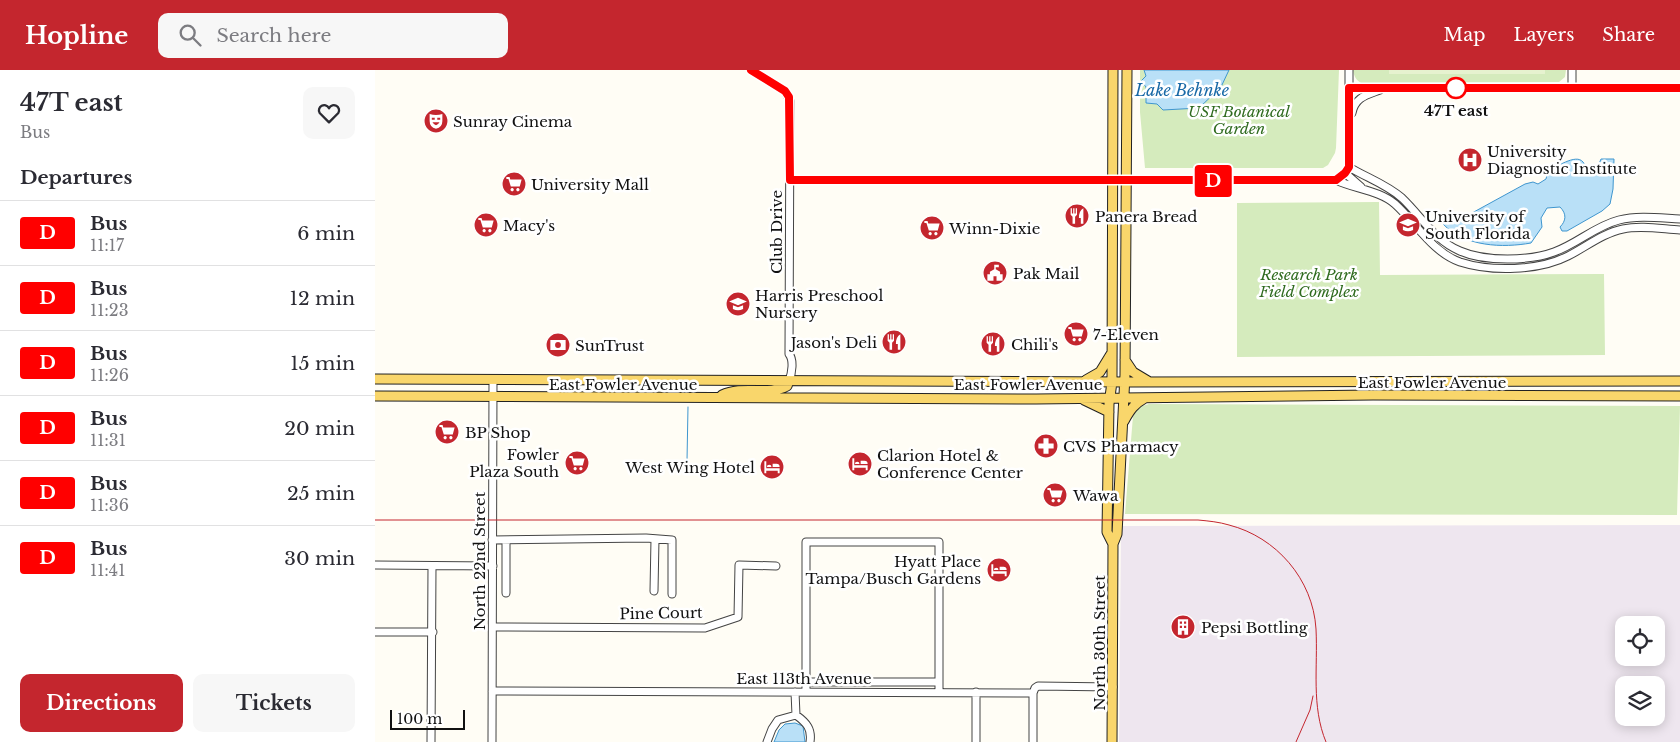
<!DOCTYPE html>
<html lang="en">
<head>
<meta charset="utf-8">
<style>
  :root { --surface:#fff; --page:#f7f7f7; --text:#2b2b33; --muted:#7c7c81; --line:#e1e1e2; --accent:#c4262e }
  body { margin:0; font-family:"Libre Baskerville",serif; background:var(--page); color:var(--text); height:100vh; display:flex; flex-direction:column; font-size:19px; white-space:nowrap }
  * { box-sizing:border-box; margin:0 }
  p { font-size:16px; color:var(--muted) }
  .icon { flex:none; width:28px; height:28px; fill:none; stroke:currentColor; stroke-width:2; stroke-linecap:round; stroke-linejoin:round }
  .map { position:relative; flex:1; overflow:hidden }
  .drawer { display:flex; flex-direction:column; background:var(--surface); width:375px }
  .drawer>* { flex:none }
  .badge { padding:0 10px; border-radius:4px; font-size:18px; line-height:32px }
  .fabs { position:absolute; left:1240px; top:546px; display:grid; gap:10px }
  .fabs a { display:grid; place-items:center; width:50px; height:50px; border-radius:10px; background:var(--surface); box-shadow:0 2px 12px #0003; font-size:25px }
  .scale { position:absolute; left:15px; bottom:12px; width:75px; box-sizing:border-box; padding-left:5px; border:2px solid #111; border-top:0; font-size:14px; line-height:18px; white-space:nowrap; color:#111; -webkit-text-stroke:4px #fff; paint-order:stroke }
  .map>.badge { position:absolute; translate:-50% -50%; box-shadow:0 0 0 2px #fff }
  h2 { padding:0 20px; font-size:19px; line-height:45px }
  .round { display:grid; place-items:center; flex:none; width:52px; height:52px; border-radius:10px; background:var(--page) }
  .overview { display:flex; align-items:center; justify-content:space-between; height:85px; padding:0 20px }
  h1 { font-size:24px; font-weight:700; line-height:38px }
  .cta { display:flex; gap:10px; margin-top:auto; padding:10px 20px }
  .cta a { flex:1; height:58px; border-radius:10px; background:var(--accent); color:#fff; font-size:20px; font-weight:700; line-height:58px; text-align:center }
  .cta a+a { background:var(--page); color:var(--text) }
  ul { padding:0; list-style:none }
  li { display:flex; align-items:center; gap:15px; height:65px; padding:0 20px; border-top:1px solid var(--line) }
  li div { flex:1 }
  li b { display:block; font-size:19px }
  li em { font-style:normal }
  li .badge { min-width:55px; font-weight:700; text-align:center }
  header { display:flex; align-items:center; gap:30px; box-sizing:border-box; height:70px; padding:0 25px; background:var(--accent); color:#fff }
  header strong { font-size:24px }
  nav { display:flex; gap:28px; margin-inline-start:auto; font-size:18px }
  .search { width:350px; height:45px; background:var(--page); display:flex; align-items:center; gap:12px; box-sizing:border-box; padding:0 18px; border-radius:10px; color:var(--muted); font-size:19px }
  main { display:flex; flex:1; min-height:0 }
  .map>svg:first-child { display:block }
  .industrial { fill:#eee6ef; fill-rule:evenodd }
  .green { fill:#d5ebbd }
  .pitch { fill:#e6f2cf }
  .water { fill:#b9e0f7; stroke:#3f96cf }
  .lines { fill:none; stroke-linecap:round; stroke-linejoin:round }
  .stream { stroke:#3f96cf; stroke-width:1 }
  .minor-casing { stroke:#444; stroke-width:9 }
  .major-casing { stroke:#222; stroke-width:11 }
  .minor { stroke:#fff; stroke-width:7 }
  .major { stroke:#f9d66b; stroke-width:9 }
  .rail { stroke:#c4262e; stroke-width:1 }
  .line-casing { stroke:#fff; stroke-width:11 }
  .line { stroke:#f00; stroke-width:8 }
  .stop-dot { fill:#fff; stroke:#f00; stroke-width:2.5 }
  .labels { text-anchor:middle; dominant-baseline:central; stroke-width:5; stroke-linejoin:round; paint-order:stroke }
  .stop-label { font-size:15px; font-weight:bold; fill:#111; stroke:#fff }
  .park-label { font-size:15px; font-style:italic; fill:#2f6b1f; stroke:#fff }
  .poi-label { font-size:15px; fill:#111; stroke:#fff; text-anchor:start }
  .street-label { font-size:15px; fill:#111; stroke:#fff }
  .water-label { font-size:16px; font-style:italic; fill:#1768a6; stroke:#fff }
</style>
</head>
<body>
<header>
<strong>Hopline</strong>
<div class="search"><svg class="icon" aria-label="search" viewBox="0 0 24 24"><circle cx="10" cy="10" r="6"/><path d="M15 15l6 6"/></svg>Search here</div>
<nav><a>Map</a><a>Layers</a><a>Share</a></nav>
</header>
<main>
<section class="drawer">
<div class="overview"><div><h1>47T east</h1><p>Bus</p></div><a class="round"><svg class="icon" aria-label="heart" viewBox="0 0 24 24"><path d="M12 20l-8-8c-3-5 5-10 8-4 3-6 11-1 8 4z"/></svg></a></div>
<h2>Departures</h2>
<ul>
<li><span class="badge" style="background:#f00;color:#fff">D</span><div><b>Bus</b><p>11:17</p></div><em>6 min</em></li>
<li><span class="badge" style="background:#f00;color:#fff">D</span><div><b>Bus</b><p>11:23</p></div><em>12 min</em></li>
<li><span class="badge" style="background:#f00;color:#fff">D</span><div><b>Bus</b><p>11:26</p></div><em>15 min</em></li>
<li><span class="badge" style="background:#f00;color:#fff">D</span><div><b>Bus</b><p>11:31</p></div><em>20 min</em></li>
<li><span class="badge" style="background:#f00;color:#fff">D</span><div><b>Bus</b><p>11:36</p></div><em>25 min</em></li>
<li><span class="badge" style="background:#f00;color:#fff">D</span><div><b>Bus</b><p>11:41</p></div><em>30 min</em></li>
</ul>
<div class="cta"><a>Directions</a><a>Tickets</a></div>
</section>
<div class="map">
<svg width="1305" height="672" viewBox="0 0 1305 672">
  <rect width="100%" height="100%" fill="#fffdf5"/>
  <!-- industrial -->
  <path class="industrial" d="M1305 455V672H744L746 456ZM1249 555H1281V588H1249ZM1249 615H1281V648H1249Z"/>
  <!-- green -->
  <path class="green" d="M765 0H964L961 78 960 83 953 95 948 98H770L765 42Z
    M978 0H1191L1190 7 1184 12 986 13C981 10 979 6 978 0Z
    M1004 132 1005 205 1229 204 1230 285 862 287V133Z
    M774 334 1305 336 1302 445 750 444 758 346 764 337Z"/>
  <!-- pitch -->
  <path class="pitch" d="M1014 0H1170V4H1014Z"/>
  <!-- water -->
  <path class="water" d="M769 0H854L846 17 824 38 788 40 782 34 771 33V17L766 11 771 6Z
    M1226 89H1239L1238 119 1235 134 1227 141 1192 161H1187L1185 157C1191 151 1192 144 1185 137L1172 138 1166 148 1167 157 1156 173C1128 178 1090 177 1068 154L1076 148 1086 149 1150 114 1158 112 1163 114 1171 109 1173 101C1180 98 1201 83 1208 92 1210 94 1210 97 1212 100L1221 101Z
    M420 653 428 656 430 672H399L404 660 410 654Z"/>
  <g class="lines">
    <!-- stream -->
    <path class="stream" d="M312 391 313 337"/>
    <defs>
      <path id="minor" d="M376 0 410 21 415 31 414 284C419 290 417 303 414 311
        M974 18H1305
        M1197 18V0
        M977 43C980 27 992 25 1005 20
        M974 97C992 108 1011 114 1027 128 1047 147 1059 170 1085 181 1110 192 1155 191 1179 182 1202 174 1220 156 1244 150 1263 145 1285 148 1305 149
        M970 103 986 117
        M415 110H961L970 103 974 97V0
        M961 110C979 119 1004 120 1020 134 1041 153 1057 182 1085 192 1116 202 1164 201 1193 186 1211 177 1228 163 1248 159 1266 155 1287 159 1305 160
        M117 470 271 468 297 470V524
        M131 470V523
        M0 495 118 496
        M279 521 280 469
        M118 557 330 558 363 547 364 495 401 496
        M0 562H58
        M431 612H564
        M117 621 658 623
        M420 622 421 645C432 653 437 659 435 672
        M431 622V472H564V622
        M658 623 660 618 663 616 738 617
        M56 672 57 496
        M117 672 118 309
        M392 672 397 659 403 650 421 645
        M601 672V622
        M658 672V623"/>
      <path id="major" d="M738 0 737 312 734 334 732 462 738 474
        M750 290 758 302 773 311
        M0 309 755 312 1305 311
        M711 310 725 302 736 284
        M347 325C368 315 394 326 412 316L414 311
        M0 326 661 329 998 325 1305 326
        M709 330 734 342
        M749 351C755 340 759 334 770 328
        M737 672 738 474 742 464 750 305 752 0"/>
    </defs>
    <!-- minor casing -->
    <use href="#minor" class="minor-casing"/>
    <!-- major casing -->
    <use href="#major" class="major-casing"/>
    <!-- minor -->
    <use href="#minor" class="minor"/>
    <!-- major -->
    <use href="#major" class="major"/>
    <!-- rail -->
    <path class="rail" d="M0 450H823C834 451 844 452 854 455 901 467 938 509 941 559 943 597 936 636 951 672
      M921 672 935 640 938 626"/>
  </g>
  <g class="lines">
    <defs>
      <path id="line" d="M376 0 410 21 414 27 415 110H961L970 103 974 97V18H1305"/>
    </defs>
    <!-- line casing -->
    <use href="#line" class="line-casing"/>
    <!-- line -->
    <use href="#line" class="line"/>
  </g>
  <!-- icons -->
  <defs>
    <symbol id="theatre-disc" viewBox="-11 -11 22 22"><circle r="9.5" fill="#c4262e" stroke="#fff"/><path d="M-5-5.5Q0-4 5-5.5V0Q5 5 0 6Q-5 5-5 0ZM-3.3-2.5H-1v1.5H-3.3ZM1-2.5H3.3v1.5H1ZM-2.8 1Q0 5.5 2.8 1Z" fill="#fff"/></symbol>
    <symbol id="hospital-disc" viewBox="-11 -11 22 22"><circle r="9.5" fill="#c4262e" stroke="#fff"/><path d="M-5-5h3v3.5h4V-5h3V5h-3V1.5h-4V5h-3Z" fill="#fff"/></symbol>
    <symbol id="supermarket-disc" viewBox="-11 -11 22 22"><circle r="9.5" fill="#c4262e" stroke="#fff"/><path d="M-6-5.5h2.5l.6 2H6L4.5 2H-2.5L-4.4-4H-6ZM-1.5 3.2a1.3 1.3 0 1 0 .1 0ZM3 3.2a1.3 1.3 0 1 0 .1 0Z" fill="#fff"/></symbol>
    <symbol id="restaurant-disc" viewBox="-11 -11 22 22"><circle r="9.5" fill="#c4262e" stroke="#fff"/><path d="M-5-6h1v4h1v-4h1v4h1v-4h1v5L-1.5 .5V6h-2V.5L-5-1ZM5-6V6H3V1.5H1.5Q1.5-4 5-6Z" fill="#fff"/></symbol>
    <symbol id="university-disc" viewBox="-11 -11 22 22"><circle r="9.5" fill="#c4262e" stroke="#fff"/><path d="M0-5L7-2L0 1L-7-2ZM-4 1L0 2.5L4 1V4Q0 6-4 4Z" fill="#fff"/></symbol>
    <symbol id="civic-disc" viewBox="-11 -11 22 22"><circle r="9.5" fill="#c4262e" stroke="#fff"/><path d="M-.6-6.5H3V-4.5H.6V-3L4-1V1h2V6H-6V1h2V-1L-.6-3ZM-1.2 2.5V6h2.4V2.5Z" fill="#fff"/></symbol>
    <symbol id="school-disc" viewBox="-11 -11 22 22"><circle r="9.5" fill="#c4262e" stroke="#fff"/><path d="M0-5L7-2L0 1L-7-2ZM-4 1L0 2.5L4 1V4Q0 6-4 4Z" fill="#fff"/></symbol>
    <symbol id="bank-disc" viewBox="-11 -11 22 22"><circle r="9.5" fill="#c4262e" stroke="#fff"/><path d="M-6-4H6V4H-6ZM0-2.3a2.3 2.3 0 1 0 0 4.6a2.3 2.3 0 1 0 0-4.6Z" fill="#fff"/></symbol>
    <symbol id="pharmacy-disc" viewBox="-11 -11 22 22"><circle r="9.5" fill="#c4262e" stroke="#fff"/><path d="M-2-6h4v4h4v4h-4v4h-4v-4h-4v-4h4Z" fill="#fff"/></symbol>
    <symbol id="hotel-disc" viewBox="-11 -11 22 22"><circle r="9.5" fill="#c4262e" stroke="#fff"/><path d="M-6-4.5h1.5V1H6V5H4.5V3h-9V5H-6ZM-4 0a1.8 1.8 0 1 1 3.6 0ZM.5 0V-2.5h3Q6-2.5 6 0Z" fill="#fff"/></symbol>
    <symbol id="building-disc" viewBox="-11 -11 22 22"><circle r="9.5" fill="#c4262e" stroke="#fff"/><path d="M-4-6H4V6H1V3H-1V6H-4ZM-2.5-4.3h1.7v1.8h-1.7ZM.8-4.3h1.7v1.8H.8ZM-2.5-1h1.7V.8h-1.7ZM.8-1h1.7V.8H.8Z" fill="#fff"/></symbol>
  </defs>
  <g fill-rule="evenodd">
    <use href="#theatre-disc" x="47" y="37" width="28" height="28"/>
    <use href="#hospital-disc" x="1081" y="76" width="28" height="28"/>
    <use href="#supermarket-disc" x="125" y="100" width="28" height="28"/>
    <use href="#restaurant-disc" x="688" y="132" width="28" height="28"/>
    <use href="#supermarket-disc" x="97" y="141" width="28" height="28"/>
    <use href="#university-disc" x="1019" y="141" width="28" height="28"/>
    <use href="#supermarket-disc" x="543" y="144" width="28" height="28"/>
    <use href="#civic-disc" x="606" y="189" width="28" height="28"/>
    <use href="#school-disc" x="349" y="220" width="28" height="28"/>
    <use href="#supermarket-disc" x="687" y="250" width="28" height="28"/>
    <use href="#restaurant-disc" x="505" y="258" width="28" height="28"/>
    <use href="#restaurant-disc" x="604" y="260" width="28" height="28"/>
    <use href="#bank-disc" x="169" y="261" width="28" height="28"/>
    <use href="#supermarket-disc" x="58" y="348" width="28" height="28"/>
    <use href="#pharmacy-disc" x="657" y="362" width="28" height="28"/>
    <use href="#supermarket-disc" x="188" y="379" width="28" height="28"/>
    <use href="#hotel-disc" x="471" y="380" width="28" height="28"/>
    <use href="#hotel-disc" x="383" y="383" width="28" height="28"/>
    <use href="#supermarket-disc" x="666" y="411" width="28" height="28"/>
    <use href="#hotel-disc" x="610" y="486" width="28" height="28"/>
    <use href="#building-disc" x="794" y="543" width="28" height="28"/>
  </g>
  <!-- markers -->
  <circle class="stop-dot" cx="1081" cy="18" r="10"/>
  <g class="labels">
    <!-- stop labels -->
    <g class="stop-label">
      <text x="1081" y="40">47T east</text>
    </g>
    <!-- park labels -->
    <g class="park-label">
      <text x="864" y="41">USF Botanical<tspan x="864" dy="17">Garden</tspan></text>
      <text x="934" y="204">Research Park<tspan x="934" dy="17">Field Complex</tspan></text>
    </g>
    <!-- poi labels -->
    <g class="poi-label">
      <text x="78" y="51">Sunray Cinema</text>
      <text x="1112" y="81">University<tspan x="1112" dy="17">Diagnostic Institute</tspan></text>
      <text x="156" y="114">University Mall</text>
      <text x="720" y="146">Panera Bread</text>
      <text x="1050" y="146">University of<tspan x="1050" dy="17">South Florida</tspan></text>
      <text x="128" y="155">Macy's</text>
      <text x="574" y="158">Winn-Dixie</text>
      <text x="638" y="203">Pak Mail</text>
      <text x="380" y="225">Harris Preschool<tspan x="380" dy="17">Nursery</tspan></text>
      <text x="718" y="264">7-Eleven</text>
      <text x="502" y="272" text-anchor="end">Jason's Deli</text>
      <text x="636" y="274">Chili's</text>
      <text x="200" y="275">SunTrust</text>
      <text x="90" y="362">BP Shop</text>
      <text x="688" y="376">CVS Pharmacy</text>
      <text x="184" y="384" text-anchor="end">Fowler<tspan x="184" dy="17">Plaza South</tspan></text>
      <text x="502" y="385">Clarion Hotel &amp;<tspan x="502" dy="17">Conference Center</tspan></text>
      <text x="380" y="397" text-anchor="end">West Wing Hotel</text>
      <text x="698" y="425">Wawa</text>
      <text x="606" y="491" text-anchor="end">Hyatt Place<tspan x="606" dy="17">Tampa/Busch Gardens</tspan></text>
      <text x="826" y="557">Pepsi Bottling</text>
    </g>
    <!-- street labels -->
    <g class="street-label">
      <text transform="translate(401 162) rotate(-90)">Club Drive</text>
      <text x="1057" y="312">East Fowler Avenue</text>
      <text x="248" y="314">East Fowler Avenue</text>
      <text x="653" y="314">East Fowler Avenue</text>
      <text transform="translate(104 491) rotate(-90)">North 22nd Street</text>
      <text transform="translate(286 543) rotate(-1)">Pine Court</text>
      <text transform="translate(724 573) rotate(-90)">North 30th Street</text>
      <text x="429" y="608">East 113th Avenue</text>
    </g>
    <!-- water labels -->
    <g class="water-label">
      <text x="807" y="20">Lake Behnke</text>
    </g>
  </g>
</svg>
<div class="fabs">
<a><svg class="icon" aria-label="locate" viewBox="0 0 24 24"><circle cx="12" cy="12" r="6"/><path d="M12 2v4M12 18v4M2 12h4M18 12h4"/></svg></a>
<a><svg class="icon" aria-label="layers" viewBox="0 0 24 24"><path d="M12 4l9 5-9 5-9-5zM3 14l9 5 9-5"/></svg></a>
</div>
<div class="scale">100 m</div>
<b class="badge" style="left:838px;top:111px;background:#f00;color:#fff">D</b>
</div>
</main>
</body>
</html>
